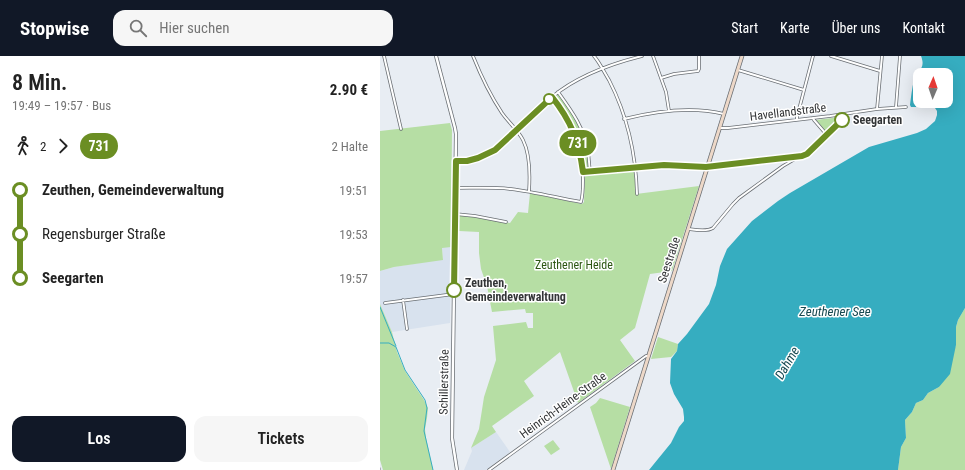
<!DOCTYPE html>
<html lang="de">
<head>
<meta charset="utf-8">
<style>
  :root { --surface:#fff; --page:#f6f6f6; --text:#222; --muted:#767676; --accent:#111827 }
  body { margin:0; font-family:"Roboto Condensed",sans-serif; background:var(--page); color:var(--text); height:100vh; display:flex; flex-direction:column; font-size:15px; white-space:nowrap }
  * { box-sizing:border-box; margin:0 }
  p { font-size:13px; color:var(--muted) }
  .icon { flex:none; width:22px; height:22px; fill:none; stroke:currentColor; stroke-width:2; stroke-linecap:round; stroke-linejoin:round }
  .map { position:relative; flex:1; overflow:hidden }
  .side { display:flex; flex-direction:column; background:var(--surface); width:380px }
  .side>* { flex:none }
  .badge { padding:0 8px; border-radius:13px; font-size:14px; line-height:26px }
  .needle { width:26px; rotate:2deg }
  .buttons { position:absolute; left:533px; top:12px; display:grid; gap:8px }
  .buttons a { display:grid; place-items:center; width:40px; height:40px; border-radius:8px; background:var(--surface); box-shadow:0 4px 16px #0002; font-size:20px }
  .map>.badge { position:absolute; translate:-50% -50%; box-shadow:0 0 0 2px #fff }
  .legs { display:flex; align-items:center; gap:6px; height:44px; padding:0 12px; font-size:13px }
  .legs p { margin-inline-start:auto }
  .headline { display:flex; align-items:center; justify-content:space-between; height:68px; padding:0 12px }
  h1 { font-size:22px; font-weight:600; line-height:30px }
  .primary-button { display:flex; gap:8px; margin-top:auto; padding:8px 12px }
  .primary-button a { flex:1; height:46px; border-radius:12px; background:var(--accent); color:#fff; font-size:16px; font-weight:600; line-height:46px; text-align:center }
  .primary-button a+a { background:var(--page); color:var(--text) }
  ul { padding:0 12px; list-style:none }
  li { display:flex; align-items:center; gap:14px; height:44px; font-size:15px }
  li i { display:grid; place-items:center; width:6px; height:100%; margin:0 5px; background:currentColor }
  li i::after { content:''; width:10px; height:10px; margin:-5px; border:3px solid; border-radius:50%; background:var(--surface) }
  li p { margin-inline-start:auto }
  li:first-child i { background:linear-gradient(#0000 50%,currentColor 0) }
  li:last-child i { background:linear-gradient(currentColor 50%,#0000 0) }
  header { display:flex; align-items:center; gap:24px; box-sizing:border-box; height:56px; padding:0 20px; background:var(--accent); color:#fff }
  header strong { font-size:19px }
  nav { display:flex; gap:22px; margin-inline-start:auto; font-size:14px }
  .search { width:280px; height:36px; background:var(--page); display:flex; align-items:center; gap:10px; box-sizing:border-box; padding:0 14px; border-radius:12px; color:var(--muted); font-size:15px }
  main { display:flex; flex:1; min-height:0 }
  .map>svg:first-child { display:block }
  .built { fill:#d8e2ee }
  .green { fill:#b6dea4 }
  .water { fill:#36adc0; fill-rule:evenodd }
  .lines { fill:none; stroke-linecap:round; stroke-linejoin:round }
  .stream { stroke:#36adc0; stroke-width:1 }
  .minor-casing { stroke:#696e73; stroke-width:3.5 }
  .tertiary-casing { stroke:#696e73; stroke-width:4 }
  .secondary-casing { stroke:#696e73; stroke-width:4.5 }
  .minor { stroke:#fff; stroke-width:2 }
  .tertiary { stroke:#fff; stroke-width:2.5 }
  .secondary { stroke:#edd8c8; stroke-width:3 }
  .tram { stroke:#76797c; stroke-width:1 }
  .line-1-casing { stroke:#fff; stroke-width:9 }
  .line-1 { stroke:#6b8e23; stroke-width:6 }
  .stop-1-dot { fill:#fff; stroke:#6b8e23; stroke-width:2 }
  .labels { text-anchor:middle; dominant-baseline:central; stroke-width:3; stroke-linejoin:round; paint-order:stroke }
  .street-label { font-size:12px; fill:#333537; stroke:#fff }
  .stop-label { font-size:12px; font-weight:bold; fill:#333537; stroke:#fff; text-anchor:start }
  .park-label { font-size:12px; fill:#2c5612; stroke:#fff }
  .water-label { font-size:13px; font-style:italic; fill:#164951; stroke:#fff }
</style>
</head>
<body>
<header>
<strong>Stopwise</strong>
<div class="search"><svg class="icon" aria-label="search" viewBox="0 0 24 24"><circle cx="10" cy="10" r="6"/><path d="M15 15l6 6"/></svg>Hier suchen</div>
<nav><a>Start</a><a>Karte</a><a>Über uns</a><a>Kontakt</a></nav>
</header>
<main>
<section class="side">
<div class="headline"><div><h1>8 Min.</h1><p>19:49 – 19:57 · Bus</p></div><b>2.90 €</b></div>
<div class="legs"><svg class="icon" aria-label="walk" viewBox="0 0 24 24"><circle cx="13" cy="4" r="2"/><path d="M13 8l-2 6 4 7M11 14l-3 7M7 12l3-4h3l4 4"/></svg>2<svg class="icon" aria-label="forward" viewBox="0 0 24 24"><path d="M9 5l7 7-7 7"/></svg><b class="badge" style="background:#6b8e23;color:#fff">731</b><p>2 Halte</p></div>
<ul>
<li><i style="color:#6b8e23"></i><b>Zeuthen, Gemeindeverwaltung</b><p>19:51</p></li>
<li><i style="color:#6b8e23"></i><span>Regensburger Straße</span><p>19:53</p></li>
<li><i style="color:#6b8e23"></i><b>Seegarten</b><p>19:57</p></li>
</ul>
<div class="primary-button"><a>Los</a><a>Tickets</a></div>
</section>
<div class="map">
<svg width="585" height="414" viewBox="0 0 585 414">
  <rect width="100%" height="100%" fill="#e8edf3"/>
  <!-- built -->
  <path class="built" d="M62 191H71L70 267 12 276 0 248V215L14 211 63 203Z
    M116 376 130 396 106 414H84L92 395 91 392Z"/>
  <!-- green -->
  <path class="green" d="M178 38C191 55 203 73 207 95 208 101 208 107 208 114H204L201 96 191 68 174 41Z
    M460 61 446 76 436 64Z
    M70 67 72 74 71 191 62 192 63 204 14 211 0 215V75Z
    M254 113 256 138 319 130 292 215 270 218 255 272 240 284 255 305 198 347 180 296 144 325 154 340 112 370 116 376 91 392 99 373 104 341 116 304 113 270 146 266 148 272H153V257H146L145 253 112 256 107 230 101 213 99 197V176L79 175V160H92L130 167 138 156 148 157 150 137 202 148 204 146 205 117Z
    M0 248 12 276 17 296 25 315 44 344 48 352 47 362 45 373 46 382 53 414H3L0 404Z
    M585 252V414H518L521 391 526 382 525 364 532 356 536 347 543 344 548 337 559 331 576 289V271L578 264Z
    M278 281 298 288 297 295 291 301 271 303Z
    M220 342 250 351 231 413 210 351 216 347Z
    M173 384 180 393 171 399 164 390Z"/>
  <!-- water -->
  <path class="water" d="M541 0H585V252L578 264 576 271V289L570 318 559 331 548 337 543 344 536 347 532 356 525 364 526 382 521 391 518 414H269L291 387 299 371 304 365V361L303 353 294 338 290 327 291 303 297 295 298 288 307 278 329 248 336 229 340 210 347 193 372 165 398 145 410 137 489 91 537 77 546 73 555 65 557 59V55L555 52 553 50H547L546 47 536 48V51H531L530 49C531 41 532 32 534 24 538 13 546 13 541 0ZM540 19H566V45H540Z"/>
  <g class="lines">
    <!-- stream -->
    <path class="stream" d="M0 251 16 290
      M0 287H9L16 291 25 314 45 344 47 352 44 375 53 414"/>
    <defs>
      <path id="minor" d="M4 0 21 73
        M93 0C101 20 110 39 122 57 129 67 138 74 143 84 150 98 150 120 149 135
        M214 0C220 7 224 16 229 24 247 59 256 99 257 138
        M273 0 286 36 289 55
        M451 0 500 15
        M358 14 424 34
        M281 22 294 18 318 15 319 13V0
        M178 36C191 54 205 73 208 96 209 102 209 109 210 115
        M516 51 520 0
        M497 53 502 0
        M433 62 434 64 447 79
        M244 63C276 55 312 50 344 58
        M417 64V61L433 0
        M340 72H348L450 60 497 53 526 51
        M76 105C107 106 122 89 142 69 152 59 162 50 172 41 197 20 230 8 262 0
        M203 116 284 109 326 111 422 100 427 98 466 61V58
        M75 132C94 132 113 131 131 133 155 136 178 142 201 146 203 139 203 131 203 124 203 93 191 65 172 41
        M75 158 95 160 126 166
        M309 173C316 174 327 176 333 172L353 148 359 142 403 110 415 103 414 101
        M23 244 27 273
        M5 247 74 238
        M109 414 266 300H268"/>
      <path id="tertiary" d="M56 0 75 72 76 78 72 382 77 414"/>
      <path id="secondary" d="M233 414 362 0"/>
    </defs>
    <!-- minor casing -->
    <use href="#minor" class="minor-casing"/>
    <!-- tertiary casing -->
    <use href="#tertiary" class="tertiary-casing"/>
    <!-- secondary casing -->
    <use href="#secondary" class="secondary-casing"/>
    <!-- minor -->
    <use href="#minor" class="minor"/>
    <!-- tertiary -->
    <use href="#tertiary" class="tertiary"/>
    <!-- secondary -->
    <use href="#secondary" class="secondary"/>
    <!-- tram -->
    <path class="tram" d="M0 412V414"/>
  </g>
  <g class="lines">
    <defs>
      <path id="line-1" d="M74 234 76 105H87L98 102 115 94 172 41C191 65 199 85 203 116L284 109 326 111 422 100 427 98 462 64"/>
    </defs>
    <!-- line-1 casing -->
    <use href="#line-1" class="line-1-casing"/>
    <!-- line-1 -->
    <use href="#line-1" class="line-1"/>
  </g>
  <!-- markers -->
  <g class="stop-1-dot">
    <circle cx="169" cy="43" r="5"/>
    <circle cx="462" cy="64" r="7"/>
    <circle cx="74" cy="234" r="7"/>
  </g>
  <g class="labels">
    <!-- street labels -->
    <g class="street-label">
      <text transform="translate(408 56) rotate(-7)">Havellandstraße</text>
      <text transform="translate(289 204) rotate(-72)">Seestraße</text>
      <text transform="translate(64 326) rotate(-89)">Schillerstraße</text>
      <text transform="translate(183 349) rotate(-36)">Heinrich-Heine-Straße</text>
    </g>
    <!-- stop labels -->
    <g class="stop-label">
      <text x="473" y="64">Seegarten</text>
      <text x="85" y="227">Zeuthen,<tspan x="85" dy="14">Gemeindeverwaltung</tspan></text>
    </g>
    <!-- park labels -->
    <g class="park-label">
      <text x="194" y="209">Zeuthener Heide</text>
    </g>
    <!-- water labels -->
    <g class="water-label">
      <text x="455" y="255">Zeuthener See</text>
      <text transform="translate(407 307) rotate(-60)">Dahme</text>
    </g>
  </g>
</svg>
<div class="buttons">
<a><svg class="needle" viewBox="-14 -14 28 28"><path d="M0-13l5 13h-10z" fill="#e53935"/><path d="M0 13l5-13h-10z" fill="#767676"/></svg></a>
</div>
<b class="badge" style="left:198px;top:87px;background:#6b8e23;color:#fff">731</b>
</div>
</main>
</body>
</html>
